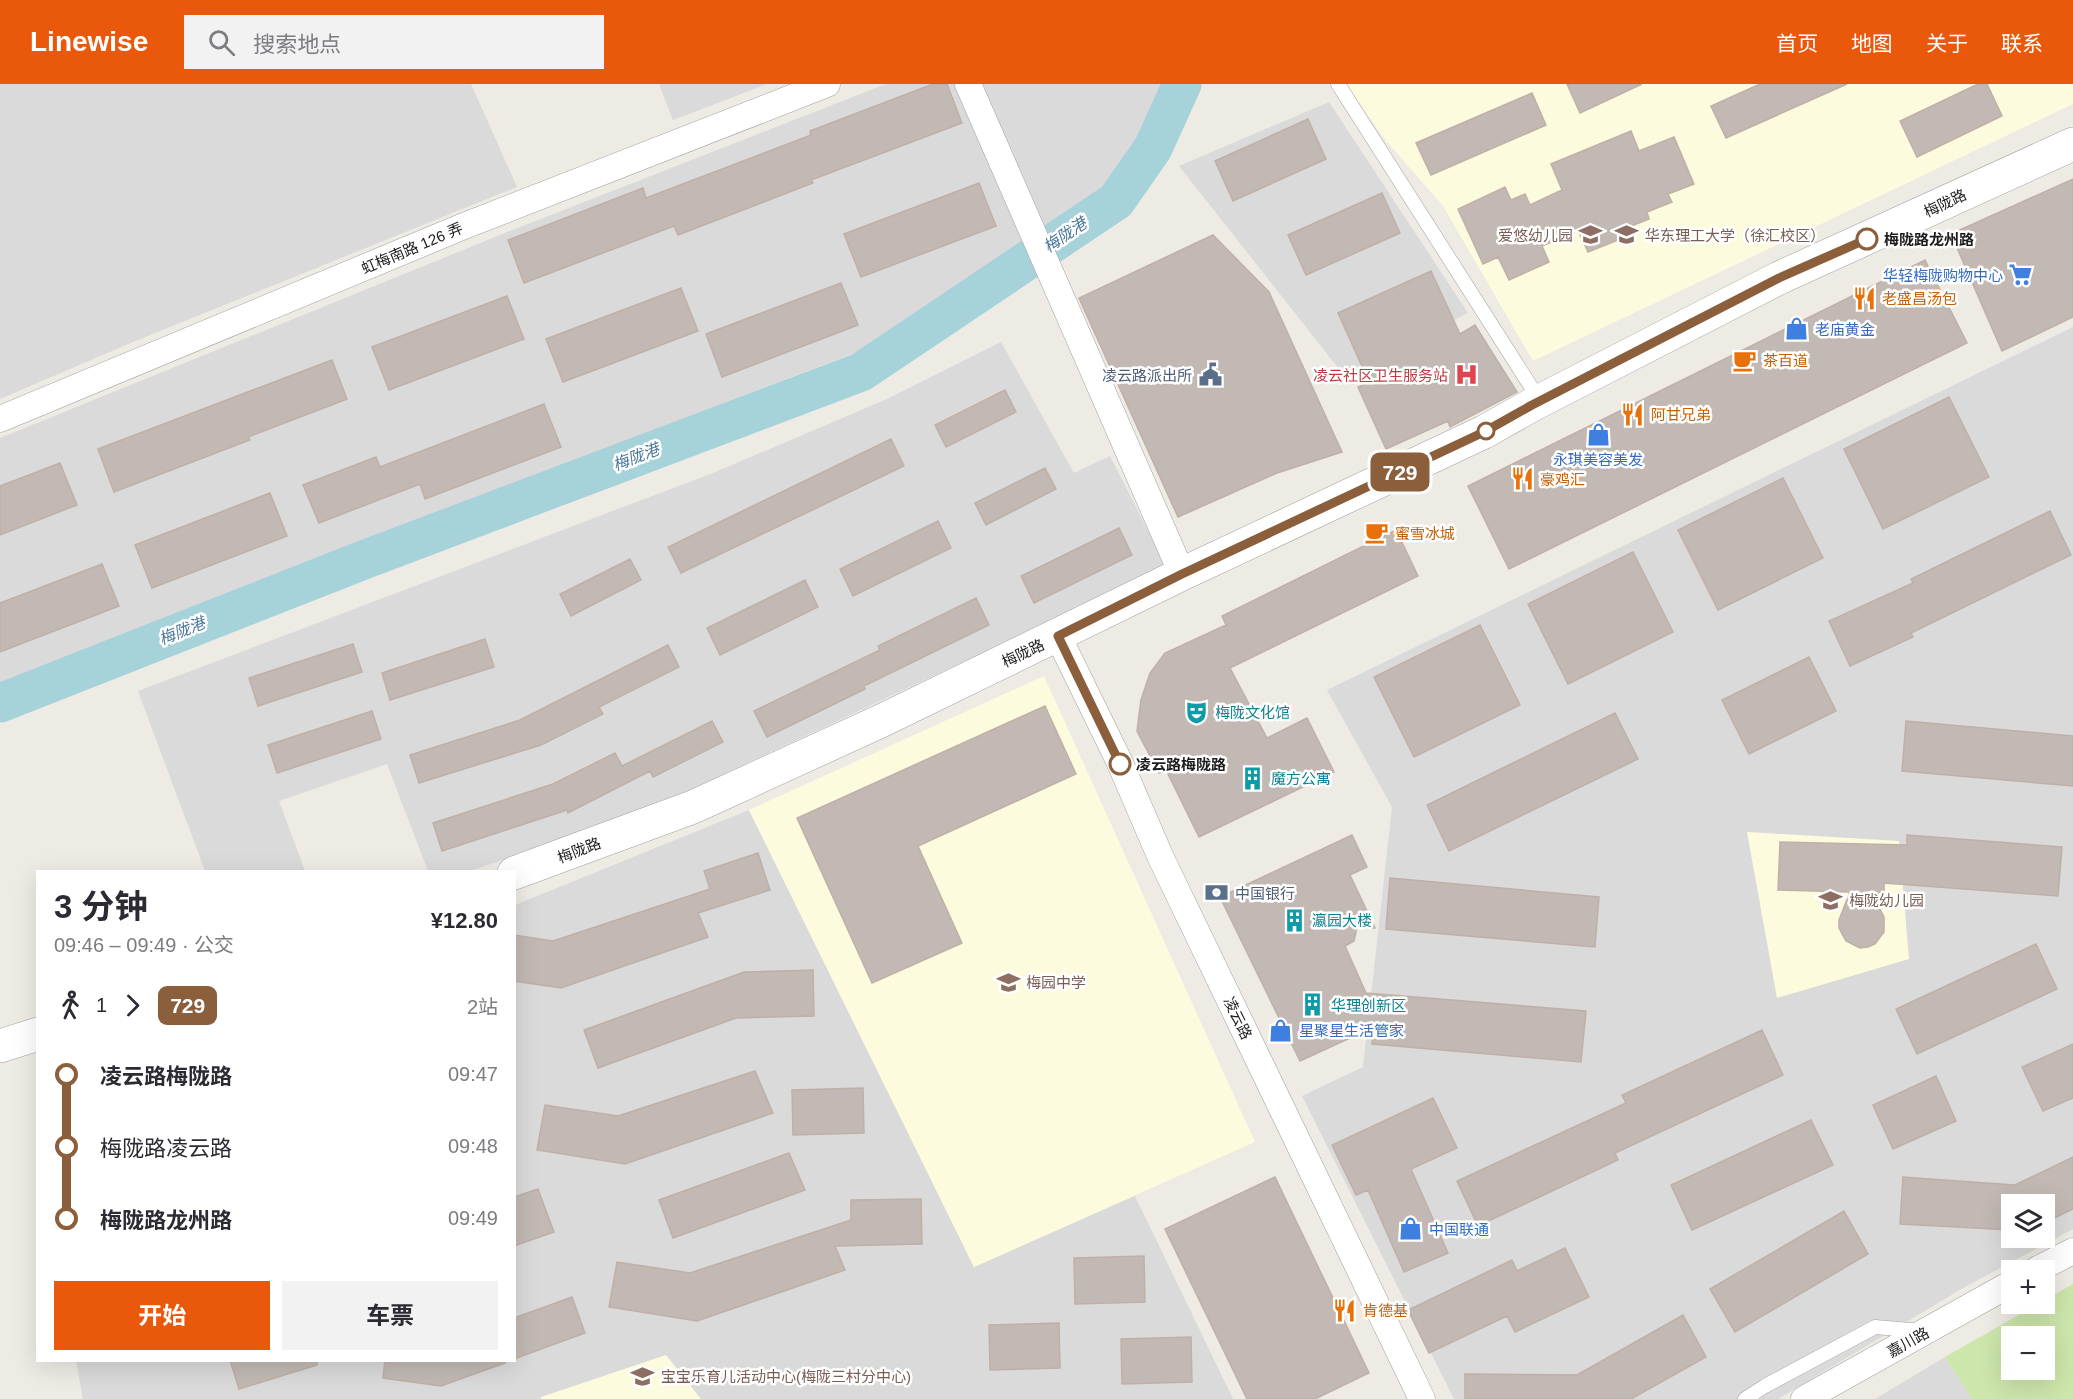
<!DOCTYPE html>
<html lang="zh">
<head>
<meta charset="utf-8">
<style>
  :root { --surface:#fff; --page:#f2f2f3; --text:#2b2b33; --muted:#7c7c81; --accent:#ea580c }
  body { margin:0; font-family:Arial,"Noto Sans SC",sans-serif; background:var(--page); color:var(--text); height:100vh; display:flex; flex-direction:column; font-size:22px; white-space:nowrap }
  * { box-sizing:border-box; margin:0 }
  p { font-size:20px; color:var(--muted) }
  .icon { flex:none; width:33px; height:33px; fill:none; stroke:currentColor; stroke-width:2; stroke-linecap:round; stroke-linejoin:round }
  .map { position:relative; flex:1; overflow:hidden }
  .sheet { position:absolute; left:36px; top:786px; width:480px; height:492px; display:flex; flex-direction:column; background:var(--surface); border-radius:0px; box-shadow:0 6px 24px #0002 }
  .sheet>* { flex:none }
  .badge { padding:0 12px; border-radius:9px; font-size:21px; line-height:39px }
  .controls { position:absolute; left:2001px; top:1110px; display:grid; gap:12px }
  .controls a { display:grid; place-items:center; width:54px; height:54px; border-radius:0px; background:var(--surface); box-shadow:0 6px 24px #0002; font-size:30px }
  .map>.badge { position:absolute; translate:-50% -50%; box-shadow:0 0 0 3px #fff }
  .legs { display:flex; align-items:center; gap:9px; height:66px; padding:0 18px; font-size:20px }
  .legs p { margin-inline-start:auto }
  .overview { display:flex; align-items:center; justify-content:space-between; height:102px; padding:0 18px }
  h1 { font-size:33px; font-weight:700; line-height:45px }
  .button { display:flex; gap:12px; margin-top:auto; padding:12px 18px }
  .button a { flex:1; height:69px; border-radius:0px; background:var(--accent); color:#fff; font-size:24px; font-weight:700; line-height:69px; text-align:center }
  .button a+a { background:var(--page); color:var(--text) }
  ul { padding:0 18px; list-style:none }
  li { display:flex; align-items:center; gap:21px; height:72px; font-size:22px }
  li i { display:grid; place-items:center; width:9px; height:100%; margin:0 8px; background:currentColor }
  li i::after { content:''; width:15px; height:15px; margin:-8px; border:4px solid; border-radius:50%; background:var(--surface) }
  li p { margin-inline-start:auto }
  li:first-child i { background:linear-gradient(#0000 50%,currentColor 0) }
  li:last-child i { background:linear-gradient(currentColor 50%,#0000 0) }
  header { display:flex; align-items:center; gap:36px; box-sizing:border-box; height:84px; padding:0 30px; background:var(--accent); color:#fff }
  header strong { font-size:28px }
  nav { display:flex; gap:33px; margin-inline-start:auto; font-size:21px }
  .search { width:420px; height:54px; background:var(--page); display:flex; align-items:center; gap:15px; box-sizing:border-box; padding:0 21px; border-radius:0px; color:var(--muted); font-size:22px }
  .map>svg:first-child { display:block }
  .residential { fill:#dbdada; fill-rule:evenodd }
  .education { fill:#fdfbde }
  .grass { fill:#cde6ac; fill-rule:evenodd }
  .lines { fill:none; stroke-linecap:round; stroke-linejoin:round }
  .river { stroke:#a6d2da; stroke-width:39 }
  .building { fill:#c2b9b4; stroke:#bfb0a7; stroke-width:1.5 }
  .service-casing { stroke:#a1a1a1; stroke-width:15 }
  .minor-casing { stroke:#a1a1a1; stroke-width:27 }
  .tertiary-casing { stroke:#a1a1a1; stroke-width:34 }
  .service { stroke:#fff; stroke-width:14 }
  .minor { stroke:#fff; stroke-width:26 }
  .tertiary { stroke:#fff; stroke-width:33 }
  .line-1-casing { stroke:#fff; stroke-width:14 }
  .line-1 { stroke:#8b5e3c; stroke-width:9 }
  .stop-1-dot { fill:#fff; stroke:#8b5e3c; stroke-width:3 }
  .labels { text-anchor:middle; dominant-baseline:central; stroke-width:5; stroke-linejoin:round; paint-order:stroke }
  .street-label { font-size:15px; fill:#1d1d1d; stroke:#fff }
  .education-label { font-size:15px; fill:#785e54; stroke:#fff; text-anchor:start }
  .stop-label { font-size:15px; font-weight:bold; fill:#1d1d1d; stroke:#fff; text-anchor:start }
  .shop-label { font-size:15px; fill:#366cbe; stroke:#fff; text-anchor:start }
  .food-label { font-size:15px; fill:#c56008; stroke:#fff; text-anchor:start }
  .service-label { font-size:15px; fill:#4e5e75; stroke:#fff; text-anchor:end }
  .health-label { font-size:15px; fill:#be3a42; stroke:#fff; text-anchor:end }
  .culture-label { font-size:15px; fill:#0d838f; stroke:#fff; text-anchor:start }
  .water-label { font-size:16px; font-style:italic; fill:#497799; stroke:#fff }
</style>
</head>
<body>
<header>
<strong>Linewise</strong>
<div class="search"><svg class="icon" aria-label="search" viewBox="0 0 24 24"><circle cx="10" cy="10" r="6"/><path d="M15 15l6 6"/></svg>搜索地点</div>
<nav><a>首页</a><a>地图</a><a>关于</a><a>联系</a></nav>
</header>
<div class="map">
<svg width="2073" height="1315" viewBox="0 0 2073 1315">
  <rect width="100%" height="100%" fill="#eeeae4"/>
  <!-- residential -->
  <path class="residential" d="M0 0H471L517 103 133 258 0 315Z
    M659 0H767L673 36Z
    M886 0H1164L1141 51 1105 105 862 266 598 367 0 602V354L500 151Z
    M1329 18 1468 229 1343 290 1179 82Z
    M2073 243V1145L1963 1204 1778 1315H1454L1302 1012 1363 983 1392 723 1327 606ZM2012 1120H2044V1154H2012Z
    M1001 258 1074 389 1110 372 1165 480 1042 541 679 711 618 737 470 787H428L387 680 279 717 305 787H205L138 607 713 389 887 315Z
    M749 726 974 1183 1135 1112 1233 1315H83L76 1277 514 1276 515 821Z
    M1945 1273 1972 1315H1875Z"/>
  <!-- education -->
  <path class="education" d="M1346 0H2073V20L1533 277 1443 122 1383 53Z
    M1044 592 1255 1058 974 1183 749 726Z
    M1747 748 1899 757 1909 875 1777 914Z
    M666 1271 701 1315H541V1313Z"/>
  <!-- grass -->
  <path class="grass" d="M2073 1200V1315H1972L1945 1273 2038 1220H2044L2045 1216ZM2012 1252H2044V1286H2012Z"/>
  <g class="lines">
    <!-- river -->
    <path class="river" d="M0 619 366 475 861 288 1116 117 1153 64 1182 0"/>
  </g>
  <!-- building -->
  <path class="building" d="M933 0H947L962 39 811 96 813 99 678 151 674 142 524 199 508 156 643 104 646 114 811 51 810 47Z
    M1567 0H1642L1580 29Z
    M1760 0H1847L1726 54 1711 22Z
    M1978 0H1987L2002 32 1917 73 1900 37Z
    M1532 9 1546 41 1431 91 1416 59Z
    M1308 35 1326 75 1233 117 1215 77Z
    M1631 47 1639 67 1674 53 1694 100 1668 110 1672 118 1647 128 1649 135 1621 146 1623 154 1588 168 1578 146 1542 162 1549 178 1509 196 1498 173 1483 180 1458 125 1505 103 1511 116 1525 110 1530 121 1562 106 1551 80Z
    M2073 95V233L2002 267 1951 150Z
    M979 99 996 142 861 193 844 150Z
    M1382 109 1400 149 1306 191 1288 151Z
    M1213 151 1269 208 1342 368 1277 389 1178 433 1079 214Z
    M1925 176 1967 259 1509 485 1468 402Z
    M1431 187 1460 250 1475 241 1517 308 1450 343 1448 337 1386 365 1358 303 1369 298 1338 229Z
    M841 199 858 241 722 293 706 250Z
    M681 204 698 247 563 298 546 255Z
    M507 212 524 255 389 306 372 263Z
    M332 276 347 315 248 353 250 356 114 408 98 365Z
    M1005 306 1016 328 946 363 935 341Z
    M1949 313 1989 393 1883 445 1844 365Z
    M544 320 561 363 425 415 420 400 319 439 303 401 376 373 380 383Z
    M891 355 904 382 681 489 668 463Z
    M60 379 77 421 0 451V402Z
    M1045 384 1056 405 986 441 975 419Z
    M1783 394 1823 474 1718 526 1678 446Z
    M270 409 287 452 152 504 135 461Z
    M2050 427 2071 471 1911 549 1913 553 1850 582 1829 537 1913 499 1911 495Z
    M938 437 951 464 853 512 840 485Z
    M1119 444 1132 471 1034 519 1021 492Z
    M1396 446 1418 492 1230 584 1267 654 1307 634 1334 688 1199 753 1166 686 1159 689 1137 647 1141 616 1150 589 1165 569 1226 541 1222 532Z
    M1633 468 1673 548 1568 600 1528 520Z
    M630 475 641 496 571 532 560 510Z
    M102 480 119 522 0 568V519Z
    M805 496 818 523 720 571 707 544Z
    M976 514 989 541 864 602 865 605 767 653 754 627 880 566 878 562Z
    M1480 541 1520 621 1414 673 1374 593Z
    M485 555 494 583 390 616 382 589Z
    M353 560 362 588 258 622 249 594Z
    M668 561 679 583 599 623 603 630 541 661 419 699 410 671 520 636Z
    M1809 573 1836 627 1749 670 1722 616Z
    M1045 622 1076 690 918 762 962 859 872 899 797 734Z
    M372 627 381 655 277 689 268 661Z
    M1615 629 1638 675 1449 767 1427 721Z
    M712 637 723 658 653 693 650 687 568 729 567 726 442 767 433 739 553 700 615 669 622 682Z
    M1906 637 2073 652V702L1902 687Z
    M1352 751 1367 783 1350 791 1375 844 1357 843 1354 857 1345 862 1366 909 1586 927 1581 978 1372 960 1374 943 1300 977 1220 813Z
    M1907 751 2062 763 2058 812 1884 799V809L1871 808 1884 833V848L1875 860 1868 863 1860 864 1846 857 1839 844V836L1850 808 1778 806 1780 758 1907 761Z
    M758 769 770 806 698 829 708 853 561 904 514 897V851L553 857 710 805 704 787Z
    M1390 794 1599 813 1595 863 1386 845Z
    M2036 860 2057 905 1917 970 1896 925Z
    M813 886 814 932 736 934 598 984 584 946 744 888Z
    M1762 946 1783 991 1615 1069 1618 1076 1478 1142 1457 1097 1626 1019 1622 1011Z
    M2073 960V1014L2043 1027 2022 983Z
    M755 987 773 1029 625 1080 537 1066 545 1021 618 1032Z
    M1936 992 1956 1037 1893 1065 1873 1021Z
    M863 1004 864 1049 793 1051 792 1006Z
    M1433 1014 1457 1064 1411 1085 1448 1169 1404 1188 1368 1106 1356 1111 1332 1061Z
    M1811 1036 1833 1081 1692 1146 1671 1101Z
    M789 1069 805 1106 673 1154 659 1116Z
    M2073 1073V1125L2044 1139V1120H2012V1146L1900 1140 1903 1093 2015 1101Z
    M1275 1093 1369 1289 1315 1315H1247L1165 1145Z
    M538 1105 554 1148 514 1162V1113Z
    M921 1115 922 1160 835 1162 845 1186 697 1237 609 1223 617 1178 690 1189 851 1136V1116Z
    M1844 1127 1868 1170 1735 1248 1710 1205Z
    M1565 1164 1589 1213 1515 1248 1507 1232 1429 1269 1408 1226 1512 1176 1517 1187Z
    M1144 1172 1145 1218 1075 1220 1074 1174Z
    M572 1213 585 1249 514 1275V1234Z
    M1683 1231 1706 1273 1631 1315H1465V1290L1577 1291Z
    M1059 1239 1060 1284 990 1286 989 1241Z
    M1191 1253 1192 1298 1122 1300 1121 1255Z
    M230 1276H317V1281L239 1305Z
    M385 1276H504L505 1279 441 1302 383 1294Z"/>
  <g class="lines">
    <defs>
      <path id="service" d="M1338 0 1540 317
        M1745 1315 1765 1302 1875 1243 1922 1247"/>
      <path id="minor" d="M968 0 1182 490
        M0 335 464 142 827 0
        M1058 552 1120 679 1161 774 1422 1315
        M2036 1186 2073 1167
        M1804 1315 2012 1199"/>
      <path id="tertiary" d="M514 789 693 723 883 636 1182 490 1484 348 1532 321 1779 194 2073 60
        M0 962 38 950"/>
    </defs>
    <!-- service casing -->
    <use href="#service" class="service-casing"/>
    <!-- minor casing -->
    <use href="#minor" class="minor-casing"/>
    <!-- tertiary casing -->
    <use href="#tertiary" class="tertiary-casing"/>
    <!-- service -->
    <use href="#service" class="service"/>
    <!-- minor -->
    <use href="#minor" class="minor"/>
    <!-- tertiary -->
    <use href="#tertiary" class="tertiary"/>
  </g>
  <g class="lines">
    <defs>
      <path id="line-1" d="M1120 680 1058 552 1182 490 1484 348 1532 321 1779 194 1867 155"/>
    </defs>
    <!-- line-1 casing -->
    <use href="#line-1" class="line-1-casing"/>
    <!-- line-1 -->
    <use href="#line-1" class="line-1"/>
  </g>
  <!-- icons -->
  <defs>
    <symbol id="school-bare" viewBox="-9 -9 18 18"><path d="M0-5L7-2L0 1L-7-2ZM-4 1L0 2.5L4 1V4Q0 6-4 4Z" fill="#8d6e63" stroke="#fff" stroke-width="2.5" paint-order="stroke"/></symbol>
    <symbol id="university-bare" viewBox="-9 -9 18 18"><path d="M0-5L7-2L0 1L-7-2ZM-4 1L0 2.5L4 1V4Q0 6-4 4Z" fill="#8d6e63" stroke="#fff" stroke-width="2.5" paint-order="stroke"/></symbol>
    <symbol id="supermarket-bare" viewBox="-9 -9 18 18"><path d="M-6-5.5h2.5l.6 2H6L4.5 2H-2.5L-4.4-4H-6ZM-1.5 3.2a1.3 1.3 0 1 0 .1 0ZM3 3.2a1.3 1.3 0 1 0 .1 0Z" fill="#3f7fe0" stroke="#fff" stroke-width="2.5" paint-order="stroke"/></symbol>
    <symbol id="restaurant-bare" viewBox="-9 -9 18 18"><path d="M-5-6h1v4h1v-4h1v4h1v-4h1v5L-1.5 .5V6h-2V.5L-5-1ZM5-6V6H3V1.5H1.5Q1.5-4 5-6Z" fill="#e8710a" stroke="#fff" stroke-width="2.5" paint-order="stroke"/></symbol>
    <symbol id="shop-bare" viewBox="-9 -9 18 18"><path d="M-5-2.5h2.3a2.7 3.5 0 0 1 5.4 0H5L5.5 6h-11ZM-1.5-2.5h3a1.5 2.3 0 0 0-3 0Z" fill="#3f7fe0" stroke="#fff" stroke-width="2.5" paint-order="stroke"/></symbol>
    <symbol id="cafe-bare" viewBox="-9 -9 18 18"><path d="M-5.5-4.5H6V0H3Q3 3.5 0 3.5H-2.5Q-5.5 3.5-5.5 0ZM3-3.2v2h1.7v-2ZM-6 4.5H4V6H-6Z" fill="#e8710a" stroke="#fff" stroke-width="2.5" paint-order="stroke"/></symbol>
    <symbol id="civic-bare" viewBox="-9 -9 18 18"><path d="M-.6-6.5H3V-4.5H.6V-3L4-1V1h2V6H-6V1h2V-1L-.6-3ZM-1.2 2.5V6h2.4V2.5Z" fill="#5c6f8a" stroke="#fff" stroke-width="2.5" paint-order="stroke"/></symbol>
    <symbol id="hospital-bare" viewBox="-9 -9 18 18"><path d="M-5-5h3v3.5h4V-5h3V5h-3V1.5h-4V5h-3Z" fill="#e0444e" stroke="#fff" stroke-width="2.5" paint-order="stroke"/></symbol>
    <symbol id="theatre-bare" viewBox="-9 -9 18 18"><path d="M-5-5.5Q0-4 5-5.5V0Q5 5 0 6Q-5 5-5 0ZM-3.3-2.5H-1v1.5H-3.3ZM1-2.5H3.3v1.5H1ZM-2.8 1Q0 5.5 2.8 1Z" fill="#0f9aa8" stroke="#fff" stroke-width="2.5" paint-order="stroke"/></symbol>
    <symbol id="building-bare" viewBox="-9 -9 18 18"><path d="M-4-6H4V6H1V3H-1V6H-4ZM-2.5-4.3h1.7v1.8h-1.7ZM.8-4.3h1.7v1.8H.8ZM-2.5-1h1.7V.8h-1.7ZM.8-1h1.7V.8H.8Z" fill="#0f9aa8" stroke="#fff" stroke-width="2.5" paint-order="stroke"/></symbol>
    <symbol id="bank-bare" viewBox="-9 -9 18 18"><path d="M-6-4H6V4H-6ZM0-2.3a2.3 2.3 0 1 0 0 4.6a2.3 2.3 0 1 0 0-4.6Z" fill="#5c6f8a" stroke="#fff" stroke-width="2.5" paint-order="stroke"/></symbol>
  </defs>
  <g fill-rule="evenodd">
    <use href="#school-bare" x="1574" y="134" width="33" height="33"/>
    <use href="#university-bare" x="1610" y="134" width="33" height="33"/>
    <use href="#supermarket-bare" x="2004" y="174" width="33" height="33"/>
    <use href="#restaurant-bare" x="1848" y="198" width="33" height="33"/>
    <use href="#shop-bare" x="1780" y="228" width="33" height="33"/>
    <use href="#cafe-bare" x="1728" y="260" width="33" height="33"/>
    <use href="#civic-bare" x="1194" y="274" width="33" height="33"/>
    <use href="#hospital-bare" x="1450" y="274" width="33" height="33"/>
    <use href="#restaurant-bare" x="1616" y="314" width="33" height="33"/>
    <use href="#shop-bare" x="1582" y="334" width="33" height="33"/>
    <use href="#restaurant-bare" x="1506" y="378" width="33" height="33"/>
    <use href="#cafe-bare" x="1360" y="432" width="33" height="33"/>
    <use href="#theatre-bare" x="1180" y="612" width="33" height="33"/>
    <use href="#building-bare" x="1236" y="678" width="33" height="33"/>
    <use href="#bank-bare" x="1200" y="792" width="33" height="33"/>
    <use href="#school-bare" x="1814" y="800" width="33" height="33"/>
    <use href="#building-bare" x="1278" y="820" width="33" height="33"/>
    <use href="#school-bare" x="992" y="882" width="33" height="33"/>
    <use href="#building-bare" x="1296" y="904" width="33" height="33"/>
    <use href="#shop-bare" x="1264" y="930" width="33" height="33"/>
    <use href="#shop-bare" x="1394" y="1128" width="33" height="33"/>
    <use href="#restaurant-bare" x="1328" y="1210" width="33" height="33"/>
    <use href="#school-bare" x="626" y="1276" width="33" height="33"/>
  </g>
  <!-- markers -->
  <g class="stop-1-dot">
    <circle cx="1867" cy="155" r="10"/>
    <circle cx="1486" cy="347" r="8"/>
    <circle cx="1120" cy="680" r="10"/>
  </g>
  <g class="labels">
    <!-- street labels -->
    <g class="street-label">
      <text transform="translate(1945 119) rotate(-25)">梅陇路</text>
      <text transform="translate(412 164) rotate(-23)">虹梅南路 126 弄</text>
      <text transform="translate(1023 569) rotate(-25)">梅陇路</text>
      <text transform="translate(579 766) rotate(-21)">梅陇路</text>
      <text transform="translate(1238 934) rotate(64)">凌云路</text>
      <text transform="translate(1908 1258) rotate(-29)">嘉川路</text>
    </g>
    <!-- education labels -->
    <g class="education-label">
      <text x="1573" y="151" text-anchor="end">爱悠幼儿园</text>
      <text x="1645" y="151">华东理工大学（徐汇校区）</text>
      <text x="1849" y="816">梅陇幼儿园</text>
      <text x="1026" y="898">梅园中学</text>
      <text x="661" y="1292">宝宝乐育儿活动中心(梅陇三村分中心)</text>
    </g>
    <!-- stop labels -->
    <g class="stop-label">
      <text x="1884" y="155">梅陇路龙州路</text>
      <text x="1136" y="680">凌云路梅陇路</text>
    </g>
    <!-- shop labels -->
    <g class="shop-label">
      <text x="2003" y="191" text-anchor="end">华轻梅陇购物中心</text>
      <text x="1815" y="245">老庙黄金</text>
      <text x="1598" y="375" text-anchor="middle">永琪美容美发</text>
      <text x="1299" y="946">星聚星生活管家</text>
      <text x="1429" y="1145">中国联通</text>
    </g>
    <!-- food labels -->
    <g class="food-label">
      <text x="1882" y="214">老盛昌汤包</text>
      <text x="1763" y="276">茶百道</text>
      <text x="1651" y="330">阿甘兄弟</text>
      <text x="1540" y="395">豪鸡汇</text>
      <text x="1395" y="449">蜜雪冰城</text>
      <text x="1363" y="1226">肯德基</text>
    </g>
    <!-- service labels -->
    <g class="service-label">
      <text x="1192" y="291">凌云路派出所</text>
      <text x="1235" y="809" text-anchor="start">中国银行</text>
    </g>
    <!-- health labels -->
    <g class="health-label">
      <text x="1448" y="291">凌云社区卫生服务站</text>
    </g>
    <!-- culture labels -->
    <g class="culture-label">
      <text x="1215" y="628">梅陇文化馆</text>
      <text x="1271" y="694">魔方公寓</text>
      <text x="1312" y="836">瀛园大楼</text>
      <text x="1331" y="921">华理创新区</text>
    </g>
    <!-- water labels -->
    <g class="water-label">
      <text transform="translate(1065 151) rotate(-34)">梅陇港</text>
      <text transform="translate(636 373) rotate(-21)">梅陇港</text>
      <text transform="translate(182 547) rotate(-22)">梅陇港</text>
    </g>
  </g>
</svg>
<div class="controls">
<a><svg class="icon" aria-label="layers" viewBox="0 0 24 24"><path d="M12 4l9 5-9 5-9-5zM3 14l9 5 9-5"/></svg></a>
<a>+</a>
<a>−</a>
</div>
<b class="badge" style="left:1400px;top:388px;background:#8b5e3c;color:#fff">729</b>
<section class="sheet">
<div class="overview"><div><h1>3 分钟</h1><p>09:46 – 09:49 · 公交</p></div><b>¥12.80</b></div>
<div class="legs"><svg class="icon" aria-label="walk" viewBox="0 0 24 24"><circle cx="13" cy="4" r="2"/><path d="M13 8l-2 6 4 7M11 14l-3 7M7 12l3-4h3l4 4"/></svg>1<svg class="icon" aria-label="forward" viewBox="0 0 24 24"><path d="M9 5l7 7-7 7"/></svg><b class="badge" style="background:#8b5e3c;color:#fff">729</b><p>2站</p></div>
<ul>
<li><i style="color:#8b5e3c"></i><b>凌云路梅陇路</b><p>09:47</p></li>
<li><i style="color:#8b5e3c"></i><span>梅陇路凌云路</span><p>09:48</p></li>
<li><i style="color:#8b5e3c"></i><b>梅陇路龙州路</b><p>09:49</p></li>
</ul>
<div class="button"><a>开始</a><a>车票</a></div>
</section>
</div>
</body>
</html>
